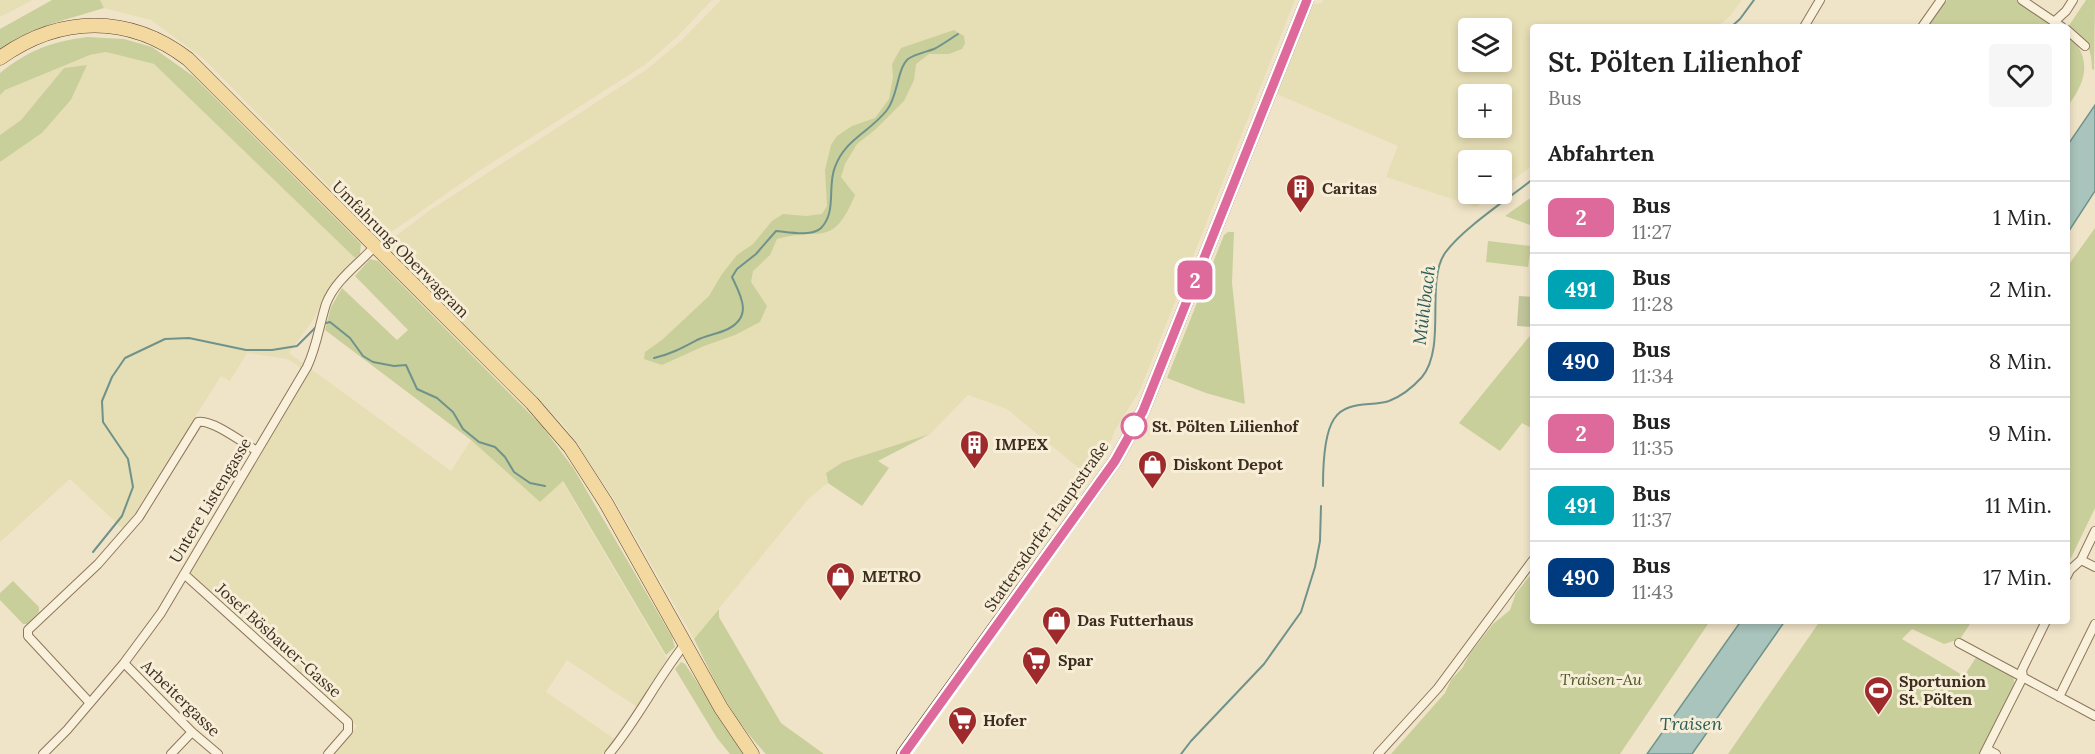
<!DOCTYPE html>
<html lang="de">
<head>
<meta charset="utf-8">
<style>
  :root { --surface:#fff; --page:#f6f6f6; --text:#222; --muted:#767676; --line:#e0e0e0 }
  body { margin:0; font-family:Lora,serif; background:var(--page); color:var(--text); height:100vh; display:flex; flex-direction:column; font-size:22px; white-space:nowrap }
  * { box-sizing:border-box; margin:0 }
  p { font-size:20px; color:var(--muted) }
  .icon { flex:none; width:33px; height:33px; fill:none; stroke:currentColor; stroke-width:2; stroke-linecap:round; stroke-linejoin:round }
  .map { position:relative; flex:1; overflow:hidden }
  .panel { position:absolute; left:1530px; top:24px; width:540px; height:600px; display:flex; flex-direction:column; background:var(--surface); border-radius:6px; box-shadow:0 3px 9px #0003 }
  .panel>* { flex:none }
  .badge { padding:0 12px; border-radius:9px; font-size:21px; line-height:39px }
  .fabs { position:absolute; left:1458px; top:18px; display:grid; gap:12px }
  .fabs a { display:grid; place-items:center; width:54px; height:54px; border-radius:6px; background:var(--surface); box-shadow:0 3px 9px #0003; font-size:30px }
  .map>.badge { position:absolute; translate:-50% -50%; box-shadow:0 0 0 3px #fff }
  h2 { padding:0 18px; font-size:22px; line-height:54px }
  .round { display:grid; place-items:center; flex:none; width:63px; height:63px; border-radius:6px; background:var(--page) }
  .headline { display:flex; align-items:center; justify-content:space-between; height:102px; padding:0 18px }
  h1 { font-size:28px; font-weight:600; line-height:45px }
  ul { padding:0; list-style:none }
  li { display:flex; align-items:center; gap:18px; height:72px; padding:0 18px; border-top:2px solid var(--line) }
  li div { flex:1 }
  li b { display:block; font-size:22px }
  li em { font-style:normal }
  li .badge { min-width:66px; font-weight:700; text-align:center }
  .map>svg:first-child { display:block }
  .farmland { fill:#e6deb5; fill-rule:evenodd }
  .green { fill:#c9cf9b }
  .cemetery { fill:#bfc49a }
  .water { fill:#a9c4bc; stroke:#6f938a; stroke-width:1.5 }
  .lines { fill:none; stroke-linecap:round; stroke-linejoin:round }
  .stream { stroke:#6f938a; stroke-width:2 }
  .minor-casing { stroke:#8d765c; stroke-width:10 }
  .secondary-casing { stroke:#6f573f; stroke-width:14 }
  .primary-casing { stroke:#5b4430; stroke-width:15 }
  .minor { stroke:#faf1dc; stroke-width:8 }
  .secondary { stroke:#faf1dc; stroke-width:12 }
  .primary { stroke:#f3d9a0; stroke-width:14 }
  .line-casing { stroke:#fff; stroke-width:14 }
  .line { stroke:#dd6a9b; stroke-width:9 }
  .stop-dot { fill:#fff; stroke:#dd6a9b; stroke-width:3 }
  .labels { text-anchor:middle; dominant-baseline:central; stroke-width:6; stroke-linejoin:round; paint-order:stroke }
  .poi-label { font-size:16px; font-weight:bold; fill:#3d2e20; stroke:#f7eed8; text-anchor:start }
  .street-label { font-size:16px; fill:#3d2e20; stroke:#f7eed8 }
  .stop-label { font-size:16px; font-weight:bold; fill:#3d2e20; stroke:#f7eed8; text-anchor:start }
  .park-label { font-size:16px; font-style:italic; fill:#4d5a26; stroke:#f7eed8 }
  .water-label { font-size:18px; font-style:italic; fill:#2f5d5a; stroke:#f7eed8 }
</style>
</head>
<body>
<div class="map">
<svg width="2095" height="754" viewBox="0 0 2095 754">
  <rect width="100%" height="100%" fill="#f0e4c8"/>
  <!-- farmland -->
  <path class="farmland" d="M0 0H33L0 17Z
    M100 0H712L678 36 646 64 479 171 384 237 379 238 205 60 151 20 104 8Z
    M721 0H1295L1140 390 1115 430 1105 456 1091 478 1007 409 968 395 930 434 843 462 826 476 828 483 809 498 694 639 612 496 566 428 385 244 429 211 646 70 682 40Z
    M1323 0H1742L1731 15 1717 27H1533V165L1502 188V160H1468V194H1494L1476 207 1386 177 1398 146 1277 94 1309 5 1322 3ZM1468 28H1502V62H1468ZM1468 94H1502V128H1468Z
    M106 52 154 64 355 258 335 279 313 320 289 353 451 471 471 440 540 502 562 481 667 659 637 707 567 660 546 692 616 740 602 754H333L357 726 187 573 301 372 299 366 287 359 247 353 230 381 221 376 124 530 70 479 0 542V162L42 133 71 101 87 65 64 68 21 120 0 135V95L5 90 90 55Z"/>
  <!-- green -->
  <path class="green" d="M52 0H100L104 8C70 19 28 27 0 50V29Z
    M1947 0H2017L2059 27H1926Z
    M2086 0H2095L2094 70 2092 69C2092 48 2086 38 2068 27Z
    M954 30 964 36 965 43 962 49 949 54H929L916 64 914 80 904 101 876 129 857 144 845 164 841 177 855 195C832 250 821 226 777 239L770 255 753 271 751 282 767 306 760 322 735 335 704 346 662 365 644 359 645 352 662 340 709 296 722 274 737 255 753 244 772 221 783 214 806 216 822 214 827 206 825 170 831 145 837 136 852 126 875 118 889 99 893 77 892 64 901 48Z
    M2067 33C2092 57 2088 80 2067 107Z
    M87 37 124 39 152 47 193 76 361 244 360 254 355 258 154 64 106 52 90 55 5 90 0 95V73C29 50 50 42 87 37Z
    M87 65 71 100 42 133 0 162V135L21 120 64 68Z
    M1533 196V226L1505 216Z
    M2095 228V508L2071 558 2067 561V267Z
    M1228 232H1234L1232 283 1245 404 1206 393 1167 378 1224 235Z
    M1488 241 1531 246 1528 267 1486 262Z
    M370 259 378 261 542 426 574 469 672 637 675 647 666 655 563 481 540 502 471 440 325 330 331 307 342 288 397 340 408 330 355 276Z
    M1533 332V429L1522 423 1500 451 1459 423Z
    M930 434 878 461 889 468 862 506 828 483 826 473 843 462Z
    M1533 572V621H1710L1620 754H1391L1445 693 1451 680 1463 667 1469 655 1493 624 1510 610 1516 593Z
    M13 581 39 607V612L28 624H23L0 600V593Z
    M719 609V617L781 723 824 754H766C732 718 715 682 694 639Z
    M1820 621H1972L1960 639 1944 644 1912 629 1902 639 1964 676 1977 656 2013 676 2015 685 1980 754H1728Z
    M681 662 685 664 745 754H730L717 738 675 669Z"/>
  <!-- cemetery -->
  <path class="cemetery" d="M1519 296 1533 297V327L1517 326Z"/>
  <!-- water -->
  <path class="water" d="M2095 105V191L2067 234V146Z
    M1741 621H1785L1692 754H1647Z"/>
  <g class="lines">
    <!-- stream -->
    <path class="stream" d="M1731 27 1740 19 1754 0
      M322 324 330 322 350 338 363 356 373 362 394 366 406 365 417 389 437 398 453 412 463 429 479 442 495 447 505 457 514 472 530 483 545 486
      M654 358C671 354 682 348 697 340 707 335 718 334 728 329 753 316 741 296 732 277L737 269 756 254 776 231C788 232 812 237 821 228 837 212 827 186 835 167 845 139 870 132 887 110 898 96 897 69 908 59 915 54 926 52 934 49 942 45 950 39 958 34
      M1323 486C1323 468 1324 434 1334 419 1346 400 1371 407 1389 401 1402 396 1413 387 1422 377 1447 347 1425 282 1445 253 1462 229 1509 198 1533 179
      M93 552 122 516 133 487 128 459 103 422 102 401 112 377 125 358 165 339 189 338 246 350H272L297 346 317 326
      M1181 754 1191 741 1264 664 1301 612 1315 567 1320 541 1321 506"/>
    <defs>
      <path id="minor" d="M2022 0 2062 27
        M2054 22 2066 11 2073 0
        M1804 27 1820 0
        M1922 27 1941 0
        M2067 30 2085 46
        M2081 560 2095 567
        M184 574 348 722V731L328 754
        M2067 576 2070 570 2081 560 2095 531
        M1959 643 2095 716
        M124 663 192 732 218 754
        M2059 697 2095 624
        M90 703 28 636V630L98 564 139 517 198 422C212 419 243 443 257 451
        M1987 749 1996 754
        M43 754 67 730 124 663 161 613 307 367C317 346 319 326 326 304 335 280 359 264 375 246
        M171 754 192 732
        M609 754C638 719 657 679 685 644
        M1378 754 1438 688 1533 560
        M1984 754 2023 677 2022 670 2046 621"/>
      <path id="secondary" d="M903 754 1115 461 1143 411 1307 0"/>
      <path id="primary" d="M0 58C60 15 129 14 188 59L532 403 570 447 606 503 721 708 752 754"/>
    </defs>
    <!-- minor casing -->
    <use href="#minor" class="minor-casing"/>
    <!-- secondary casing -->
    <use href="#secondary" class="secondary-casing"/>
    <!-- primary casing -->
    <use href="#primary" class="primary-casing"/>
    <!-- minor -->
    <use href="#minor" class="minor"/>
    <!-- secondary -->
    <use href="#secondary" class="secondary"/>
    <!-- primary -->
    <use href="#primary" class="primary"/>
  </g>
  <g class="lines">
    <defs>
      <path id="line" d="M904 754 1115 461 1143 411 1307 0"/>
    </defs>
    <!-- line casing -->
    <use href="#line" class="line-casing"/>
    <!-- line -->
    <use href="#line" class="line"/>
  </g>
  <!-- icons -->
  <defs>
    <symbol id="building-pin" viewBox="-11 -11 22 30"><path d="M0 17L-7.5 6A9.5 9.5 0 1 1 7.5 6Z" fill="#9e2a2b" stroke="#f7eed8"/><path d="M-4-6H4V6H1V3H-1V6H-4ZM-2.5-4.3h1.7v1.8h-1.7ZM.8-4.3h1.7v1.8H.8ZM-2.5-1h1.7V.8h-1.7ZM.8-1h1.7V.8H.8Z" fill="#fff"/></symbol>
    <symbol id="shop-pin" viewBox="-11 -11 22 30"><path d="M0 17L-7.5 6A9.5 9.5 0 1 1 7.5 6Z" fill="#9e2a2b" stroke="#f7eed8"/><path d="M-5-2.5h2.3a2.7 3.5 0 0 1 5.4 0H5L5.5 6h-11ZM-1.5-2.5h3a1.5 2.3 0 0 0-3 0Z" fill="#fff"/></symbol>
    <symbol id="supermarket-pin" viewBox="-11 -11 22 30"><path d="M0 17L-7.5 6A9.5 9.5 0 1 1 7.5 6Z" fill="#9e2a2b" stroke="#f7eed8"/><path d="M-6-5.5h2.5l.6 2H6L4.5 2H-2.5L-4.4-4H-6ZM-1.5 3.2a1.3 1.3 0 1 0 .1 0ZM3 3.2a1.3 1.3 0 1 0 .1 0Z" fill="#fff"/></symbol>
    <symbol id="stadium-pin" viewBox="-11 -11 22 30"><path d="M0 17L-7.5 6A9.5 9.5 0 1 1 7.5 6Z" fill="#9e2a2b" stroke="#f7eed8"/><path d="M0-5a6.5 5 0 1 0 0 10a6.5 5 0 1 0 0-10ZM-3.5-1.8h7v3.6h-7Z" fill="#fff"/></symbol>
  </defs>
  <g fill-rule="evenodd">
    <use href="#building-pin" x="1284" y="172" width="33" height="45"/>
    <use href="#building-pin" x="958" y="428" width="33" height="45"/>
    <use href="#shop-pin" x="1136" y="448" width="33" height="45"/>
    <use href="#shop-pin" x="824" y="560" width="33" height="45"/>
    <use href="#shop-pin" x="1040" y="604" width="33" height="45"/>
    <use href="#supermarket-pin" x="1020" y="644" width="33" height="45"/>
    <use href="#stadium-pin" x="1862" y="674" width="33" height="45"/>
    <use href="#supermarket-pin" x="946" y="704" width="33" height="45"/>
  </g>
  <!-- markers -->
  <circle class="stop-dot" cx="1134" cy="426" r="12"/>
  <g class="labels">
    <!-- poi labels -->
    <g class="poi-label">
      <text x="1322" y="188">Caritas</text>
      <text x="995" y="444">IMPEX</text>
      <text x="1173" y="464">Diskont Depot</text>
      <text x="862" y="576">METRO</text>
      <text x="1077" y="620">Das Futterhaus</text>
      <text x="1058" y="660">Spar</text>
      <text x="1899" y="681">Sportunion<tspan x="1899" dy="18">St. Pölten</tspan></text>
      <text x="983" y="720">Hofer</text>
    </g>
    <!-- street labels -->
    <g class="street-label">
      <text transform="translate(401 249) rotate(45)">Umfahrung Oberwagram</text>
      <text transform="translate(210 500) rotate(-59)">Untere Listengasse</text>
      <text transform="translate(1046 526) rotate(-55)">Stattersdorfer Hauptstraße</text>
      <text transform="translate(279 640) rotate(42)">Josef Bösbauer-Gasse</text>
      <text transform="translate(181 698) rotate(44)">Arbeitergasse</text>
    </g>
    <!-- stop labels -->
    <g class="stop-label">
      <text x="1152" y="426">St. Pölten Lilienhof</text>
    </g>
    <!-- park labels -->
    <g class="park-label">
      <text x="1601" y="679">Traisen-Au</text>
    </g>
    <!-- water labels -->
    <g class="water-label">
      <text transform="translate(1424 305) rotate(-83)">Mühlbach</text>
      <text x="1691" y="723">Traisen</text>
    </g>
  </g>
</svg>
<div class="fabs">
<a><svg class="icon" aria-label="layers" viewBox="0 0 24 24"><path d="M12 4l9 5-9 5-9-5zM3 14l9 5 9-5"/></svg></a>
<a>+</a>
<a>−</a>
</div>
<b class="badge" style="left:1195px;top:280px;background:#dd6a9b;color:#fff">2</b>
<section class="panel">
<div class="headline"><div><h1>St. Pölten Lilienhof</h1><p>Bus</p></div><a class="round"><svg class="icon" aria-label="heart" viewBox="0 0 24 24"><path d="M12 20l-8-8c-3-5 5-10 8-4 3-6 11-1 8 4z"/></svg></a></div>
<h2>Abfahrten</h2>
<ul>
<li><span class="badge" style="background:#dd6a9b;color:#fff">2</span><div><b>Bus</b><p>11:27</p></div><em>1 Min.</em></li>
<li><span class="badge" style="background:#00a3b4;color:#fff">491</span><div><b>Bus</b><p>11:28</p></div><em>2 Min.</em></li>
<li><span class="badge" style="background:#003b80;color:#fff">490</span><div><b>Bus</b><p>11:34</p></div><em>8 Min.</em></li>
<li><span class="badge" style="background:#dd6a9b;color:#fff">2</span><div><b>Bus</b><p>11:35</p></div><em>9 Min.</em></li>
<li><span class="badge" style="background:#00a3b4;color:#fff">491</span><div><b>Bus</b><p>11:37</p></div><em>11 Min.</em></li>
<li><span class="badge" style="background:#003b80;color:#fff">490</span><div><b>Bus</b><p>11:43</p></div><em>17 Min.</em></li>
</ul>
</section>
</div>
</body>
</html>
